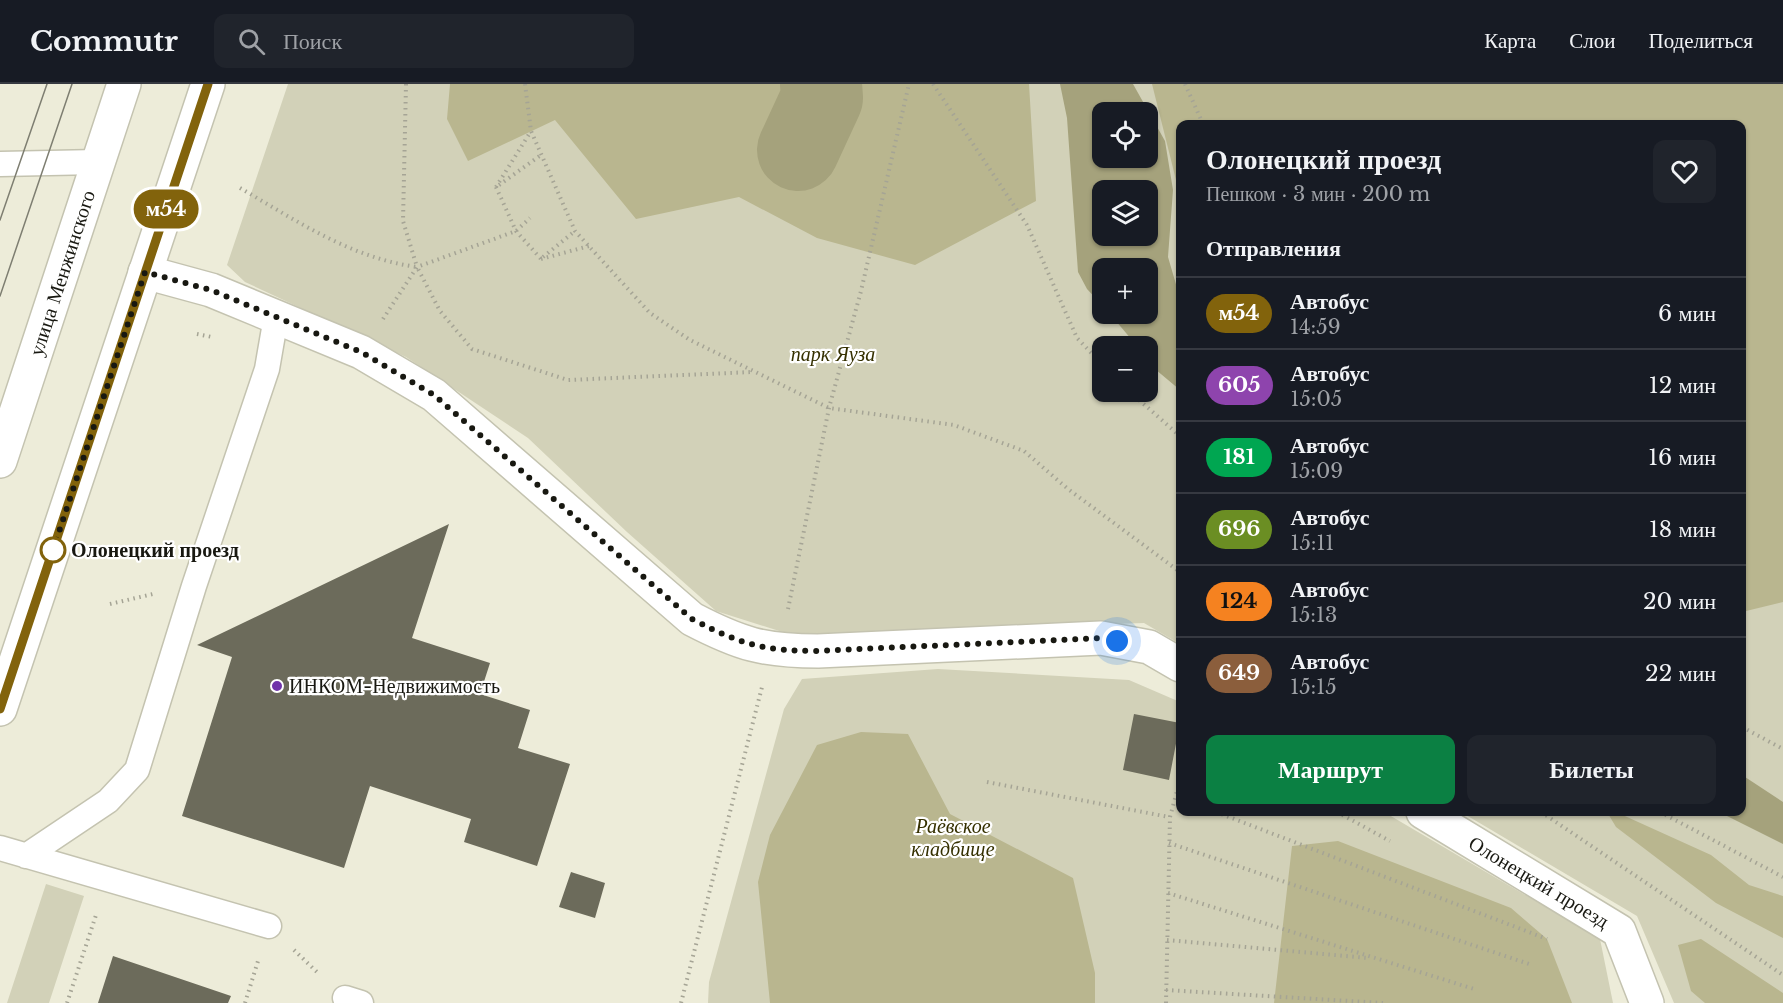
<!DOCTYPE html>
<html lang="ru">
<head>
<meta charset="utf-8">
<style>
  :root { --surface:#171b24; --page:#20242c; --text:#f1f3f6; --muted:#9ea1a6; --line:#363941; --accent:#0b8043 }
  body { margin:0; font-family:"Libre Baskerville",serif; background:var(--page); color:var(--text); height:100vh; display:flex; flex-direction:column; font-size:22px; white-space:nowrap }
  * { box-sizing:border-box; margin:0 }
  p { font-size:20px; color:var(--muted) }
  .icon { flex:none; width:33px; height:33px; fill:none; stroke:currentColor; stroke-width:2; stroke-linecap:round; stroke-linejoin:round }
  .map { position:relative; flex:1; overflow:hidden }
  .sheet { position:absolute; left:1176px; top:36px; width:570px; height:696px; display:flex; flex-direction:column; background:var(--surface); border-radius:12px; box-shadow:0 2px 4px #0004 }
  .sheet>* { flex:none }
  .badge { padding:0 12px; border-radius:20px; font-size:21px; line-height:39px }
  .tools { position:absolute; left:1092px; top:18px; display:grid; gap:12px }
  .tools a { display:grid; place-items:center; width:66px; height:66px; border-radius:12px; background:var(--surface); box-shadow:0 2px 4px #0004; font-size:30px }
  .you { position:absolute; width:30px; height:30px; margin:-15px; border:4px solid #fff; border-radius:50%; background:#1a73e8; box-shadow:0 0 0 9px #1a73e833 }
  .map>.badge { position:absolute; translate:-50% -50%; box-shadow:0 0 0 3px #fff }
  h2 { padding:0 30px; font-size:22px; line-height:54px }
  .round { display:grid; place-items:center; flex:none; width:63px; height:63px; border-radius:12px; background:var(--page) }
  .summary { display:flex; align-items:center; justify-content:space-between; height:102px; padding:0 30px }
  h1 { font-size:28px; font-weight:700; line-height:45px }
  .cta { display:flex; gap:12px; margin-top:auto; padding:12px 30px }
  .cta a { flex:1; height:69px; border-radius:12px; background:var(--accent); color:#fff; font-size:24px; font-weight:700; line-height:69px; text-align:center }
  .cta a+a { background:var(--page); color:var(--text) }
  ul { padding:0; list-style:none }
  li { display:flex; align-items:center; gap:18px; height:72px; padding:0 30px; border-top:2px solid var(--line) }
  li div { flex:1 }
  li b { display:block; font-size:22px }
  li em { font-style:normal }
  li .badge { min-width:66px; font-weight:700; text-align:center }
  header { display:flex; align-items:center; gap:36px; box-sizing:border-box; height:84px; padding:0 30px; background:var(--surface); border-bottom:2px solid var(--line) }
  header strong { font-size:28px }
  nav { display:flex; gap:33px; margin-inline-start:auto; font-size:21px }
  .search { width:420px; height:54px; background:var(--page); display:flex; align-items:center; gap:15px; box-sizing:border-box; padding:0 21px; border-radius:12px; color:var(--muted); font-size:22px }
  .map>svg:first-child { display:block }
  .green { fill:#d2d1b8; fill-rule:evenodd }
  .forest { fill:#b9b68f }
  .water { fill:#a5a27c; fill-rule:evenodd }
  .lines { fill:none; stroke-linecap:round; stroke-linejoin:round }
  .river { stroke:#a5a27c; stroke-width:82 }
  .building { fill:#6c6b5b }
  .lane-casing { stroke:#c4c3b0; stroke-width:27 }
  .street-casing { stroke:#c4c3b0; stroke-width:36 }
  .secondary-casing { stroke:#c4c3b0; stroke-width:36 }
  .path { stroke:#a5a495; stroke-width:4; stroke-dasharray:1.5 4.5; stroke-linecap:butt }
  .lane { stroke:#fff; stroke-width:24 }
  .street { stroke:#fff; stroke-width:33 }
  .secondary { stroke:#fff; stroke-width:33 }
  .tram { stroke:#7e7e71; stroke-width:1.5 }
  .line-casing { stroke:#fff; stroke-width:14 }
  .line { stroke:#82630c; stroke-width:9 }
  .walk { stroke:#181811; stroke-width:6; stroke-dasharray:0 10.8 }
  .stop-dot { fill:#fff; stroke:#82630c; stroke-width:3 }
  .poi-dot { fill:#7034aa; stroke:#fff; stroke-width:2 }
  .labels { text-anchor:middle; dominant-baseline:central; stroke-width:4.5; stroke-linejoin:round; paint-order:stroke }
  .street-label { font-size:20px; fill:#181811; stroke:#fff }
  .park-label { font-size:20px; font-style:italic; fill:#353000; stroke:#fff }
  .stop-label { font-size:20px; font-weight:bold; fill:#181811; stroke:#fff; text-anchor:start }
  .poi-label { font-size:20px; fill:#181811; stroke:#fff; text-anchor:start }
</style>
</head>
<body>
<header>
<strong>Commutr</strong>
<div class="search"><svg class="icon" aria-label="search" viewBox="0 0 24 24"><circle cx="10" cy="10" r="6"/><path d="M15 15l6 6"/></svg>Поиск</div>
<nav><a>Карта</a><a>Слои</a><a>Поделиться</a></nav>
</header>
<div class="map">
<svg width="1783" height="919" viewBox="0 0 1783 919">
  <rect width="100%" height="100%" fill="#edecd9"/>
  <!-- green -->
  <path class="green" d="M288 0H1783V919H1674L1637 832 1461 728H1742V40H1180V560L1144 539 792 551 716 527 627 448 528 354 406 273 245 198 227 181ZM1102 28H1148V74H1102ZM1102 106H1148V152H1102ZM1102 184H1148V230H1102ZM1102 262H1148V308H1102Z
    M938 585 1129 596 1180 618V728H1384L1600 855 1613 919H708L709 898 784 625 802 595Z
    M46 800 84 812 49 919H7Z"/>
  <!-- forest -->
  <path class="forest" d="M450 0H1029L1036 117 915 181 817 154 739 113 636 135 555 36 468 77 447 35Z
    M1152 0H1783V518L1742 528V40H1180V112Z
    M861 648 908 650 950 730 1073 794 1095 889V919H770L758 798 770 751 817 661Z
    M1607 728H1616L1711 771 1749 801 1783 812V854L1716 819 1616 743Z
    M1338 757 1511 824 1547 855 1572 919H1274L1292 762Z
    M1701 855 1783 909V919H1705L1691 907 1678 861Z"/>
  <!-- water -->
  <path class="water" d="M1060 0H1133L1165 57 1173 106 1168 173 1180 214V306L1149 280 1148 262H1137L1110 230H1148V184H1102V221L1087 205 1078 188 1067 34ZM1102 28H1148V74H1102ZM1102 106H1148V152H1102Z
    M1742 691 1783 718V760L1719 728H1742Z"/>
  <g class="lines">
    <!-- river -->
    <path class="river" d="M798 66 822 14 821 0"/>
  </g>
  <!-- building -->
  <path class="building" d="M449 440 412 554 490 579 480 610 530 626 518 664 570 680 537 782 464 758 471 735 370 702 344 784 182 732 232 573 197 561Z
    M1134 630 1180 639 1169 696 1123 686Z
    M571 788 605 799 595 834 559 823Z
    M113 872 231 912 228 919H98Z"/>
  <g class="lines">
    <defs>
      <path id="lane" d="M0 80 98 78
        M0 764 269 842
        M26 772 108 717 137 686 194 502 267 285 276 233
        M345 914 361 919"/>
      <path id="street" d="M145 188 211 206 361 268 434 311 692 535C740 560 763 567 818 567L1101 554 1149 563 1180 581
        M1423 728 1619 847 1647 919"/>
      <path id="secondary" d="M0 377 124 0
        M0 625 208 0"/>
    </defs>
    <!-- lane casing -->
    <use href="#lane" class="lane-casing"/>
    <!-- street casing -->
    <use href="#street" class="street-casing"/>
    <!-- secondary casing -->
    <use href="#secondary" class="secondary-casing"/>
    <!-- path -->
    <path class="path" d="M406 0 403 137 417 183
      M525 0 531 47 575 147 650 229 690 256 829 324 954 341 1024 367 1068 405 1180 488
      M933 0 1027 141 1077 254 1102 280
      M1185 0 1203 40
      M499 101 541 71
      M496 103 516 147 541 175
      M496 103 531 47
      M240 104C297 137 351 174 417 183L440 227 472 265 568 296 752 288
      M543 173 575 147
      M541 175 589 162
      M383 235 417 183 516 147 530 134
      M197 250 212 253
      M1130 308 1180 352
      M110 520 153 510
      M788 525 829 324 861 207 909 0
      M1742 643 1783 665
      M987 698 1169 733
      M1216 728 1547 855
      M1337 728 1390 757
      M1541 728 1783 891
      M1660 728 1783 793
      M1169 759 1529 880
      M1168 809 1474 905
      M1167 856 1368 874
      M294 866 319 890
      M1166 906 1383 919
      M67 919 97 828
      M245 919 258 877
      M681 919 762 603
      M1166 919 1170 733 1180 696"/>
    <!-- lane -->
    <use href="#lane" class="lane"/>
    <!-- street -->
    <use href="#street" class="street"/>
    <!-- secondary -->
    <use href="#secondary" class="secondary"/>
    <!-- tram -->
    <path class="tram" d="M0 136 47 0
      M0 212 72 0"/>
  </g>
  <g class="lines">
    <defs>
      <path id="line" d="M0 625 208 0"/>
    </defs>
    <!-- line casing -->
    <use href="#line" class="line-casing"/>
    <!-- line -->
    <use href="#line" class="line"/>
    <!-- walk -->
    <path class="walk" d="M53 466 145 188 211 206 361 268 434 311 692 535C740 560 763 567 818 567L1101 554 1117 557"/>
  </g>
  <!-- markers -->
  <circle class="stop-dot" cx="53" cy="466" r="12"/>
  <circle class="poi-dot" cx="277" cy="602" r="6"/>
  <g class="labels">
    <!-- street labels -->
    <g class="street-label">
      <text transform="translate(62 189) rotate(-72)">улица Менжинского</text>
      <text transform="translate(1539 798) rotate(31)">Олонецкий проезд</text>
    </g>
    <!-- park labels -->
    <g class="park-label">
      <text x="833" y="270">парк Яуза</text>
      <text x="953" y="742">Раёвское<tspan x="953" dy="23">кладбище</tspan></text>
    </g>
    <!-- stop labels -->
    <g class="stop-label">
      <text x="71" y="466">Олонецкий проезд</text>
    </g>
    <!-- poi labels -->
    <g class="poi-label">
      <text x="289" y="602">ИНКОМ-Недвижимость</text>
    </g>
  </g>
</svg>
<div class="tools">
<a><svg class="icon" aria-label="locate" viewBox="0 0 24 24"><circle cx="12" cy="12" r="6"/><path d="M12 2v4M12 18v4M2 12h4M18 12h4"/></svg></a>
<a><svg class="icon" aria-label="layers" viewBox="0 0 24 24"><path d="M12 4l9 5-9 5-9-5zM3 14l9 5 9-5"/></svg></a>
<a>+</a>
<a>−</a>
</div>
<div class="you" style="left:1117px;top:557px"></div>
<b class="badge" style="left:166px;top:125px;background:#82630c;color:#fff">м54</b>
<section class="sheet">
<div class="summary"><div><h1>Олонецкий проезд</h1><p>Пешком · 3 мин · 200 m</p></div><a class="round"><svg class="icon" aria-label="heart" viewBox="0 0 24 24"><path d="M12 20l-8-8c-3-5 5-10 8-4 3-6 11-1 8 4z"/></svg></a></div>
<h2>Отправления</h2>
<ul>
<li><span class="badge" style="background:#82630c;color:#fff">м54</span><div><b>Автобус</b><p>14:59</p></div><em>6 мин</em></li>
<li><span class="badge" style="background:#8e44ad;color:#fff">605</span><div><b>Автобус</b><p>15:05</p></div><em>12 мин</em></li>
<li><span class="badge" style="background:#00a651;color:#fff">181</span><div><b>Автобус</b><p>15:09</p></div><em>16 мин</em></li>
<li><span class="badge" style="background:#6b8e23;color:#fff">696</span><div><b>Автобус</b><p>15:11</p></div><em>18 мин</em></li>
<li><span class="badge" style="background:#f58220;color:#111">124</span><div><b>Автобус</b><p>15:13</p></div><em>20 мин</em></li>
<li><span class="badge" style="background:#8b5e3c;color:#fff">649</span><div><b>Автобус</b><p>15:15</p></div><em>22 мин</em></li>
</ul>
<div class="cta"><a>Маршрут</a><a>Билеты</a></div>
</section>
</div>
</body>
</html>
